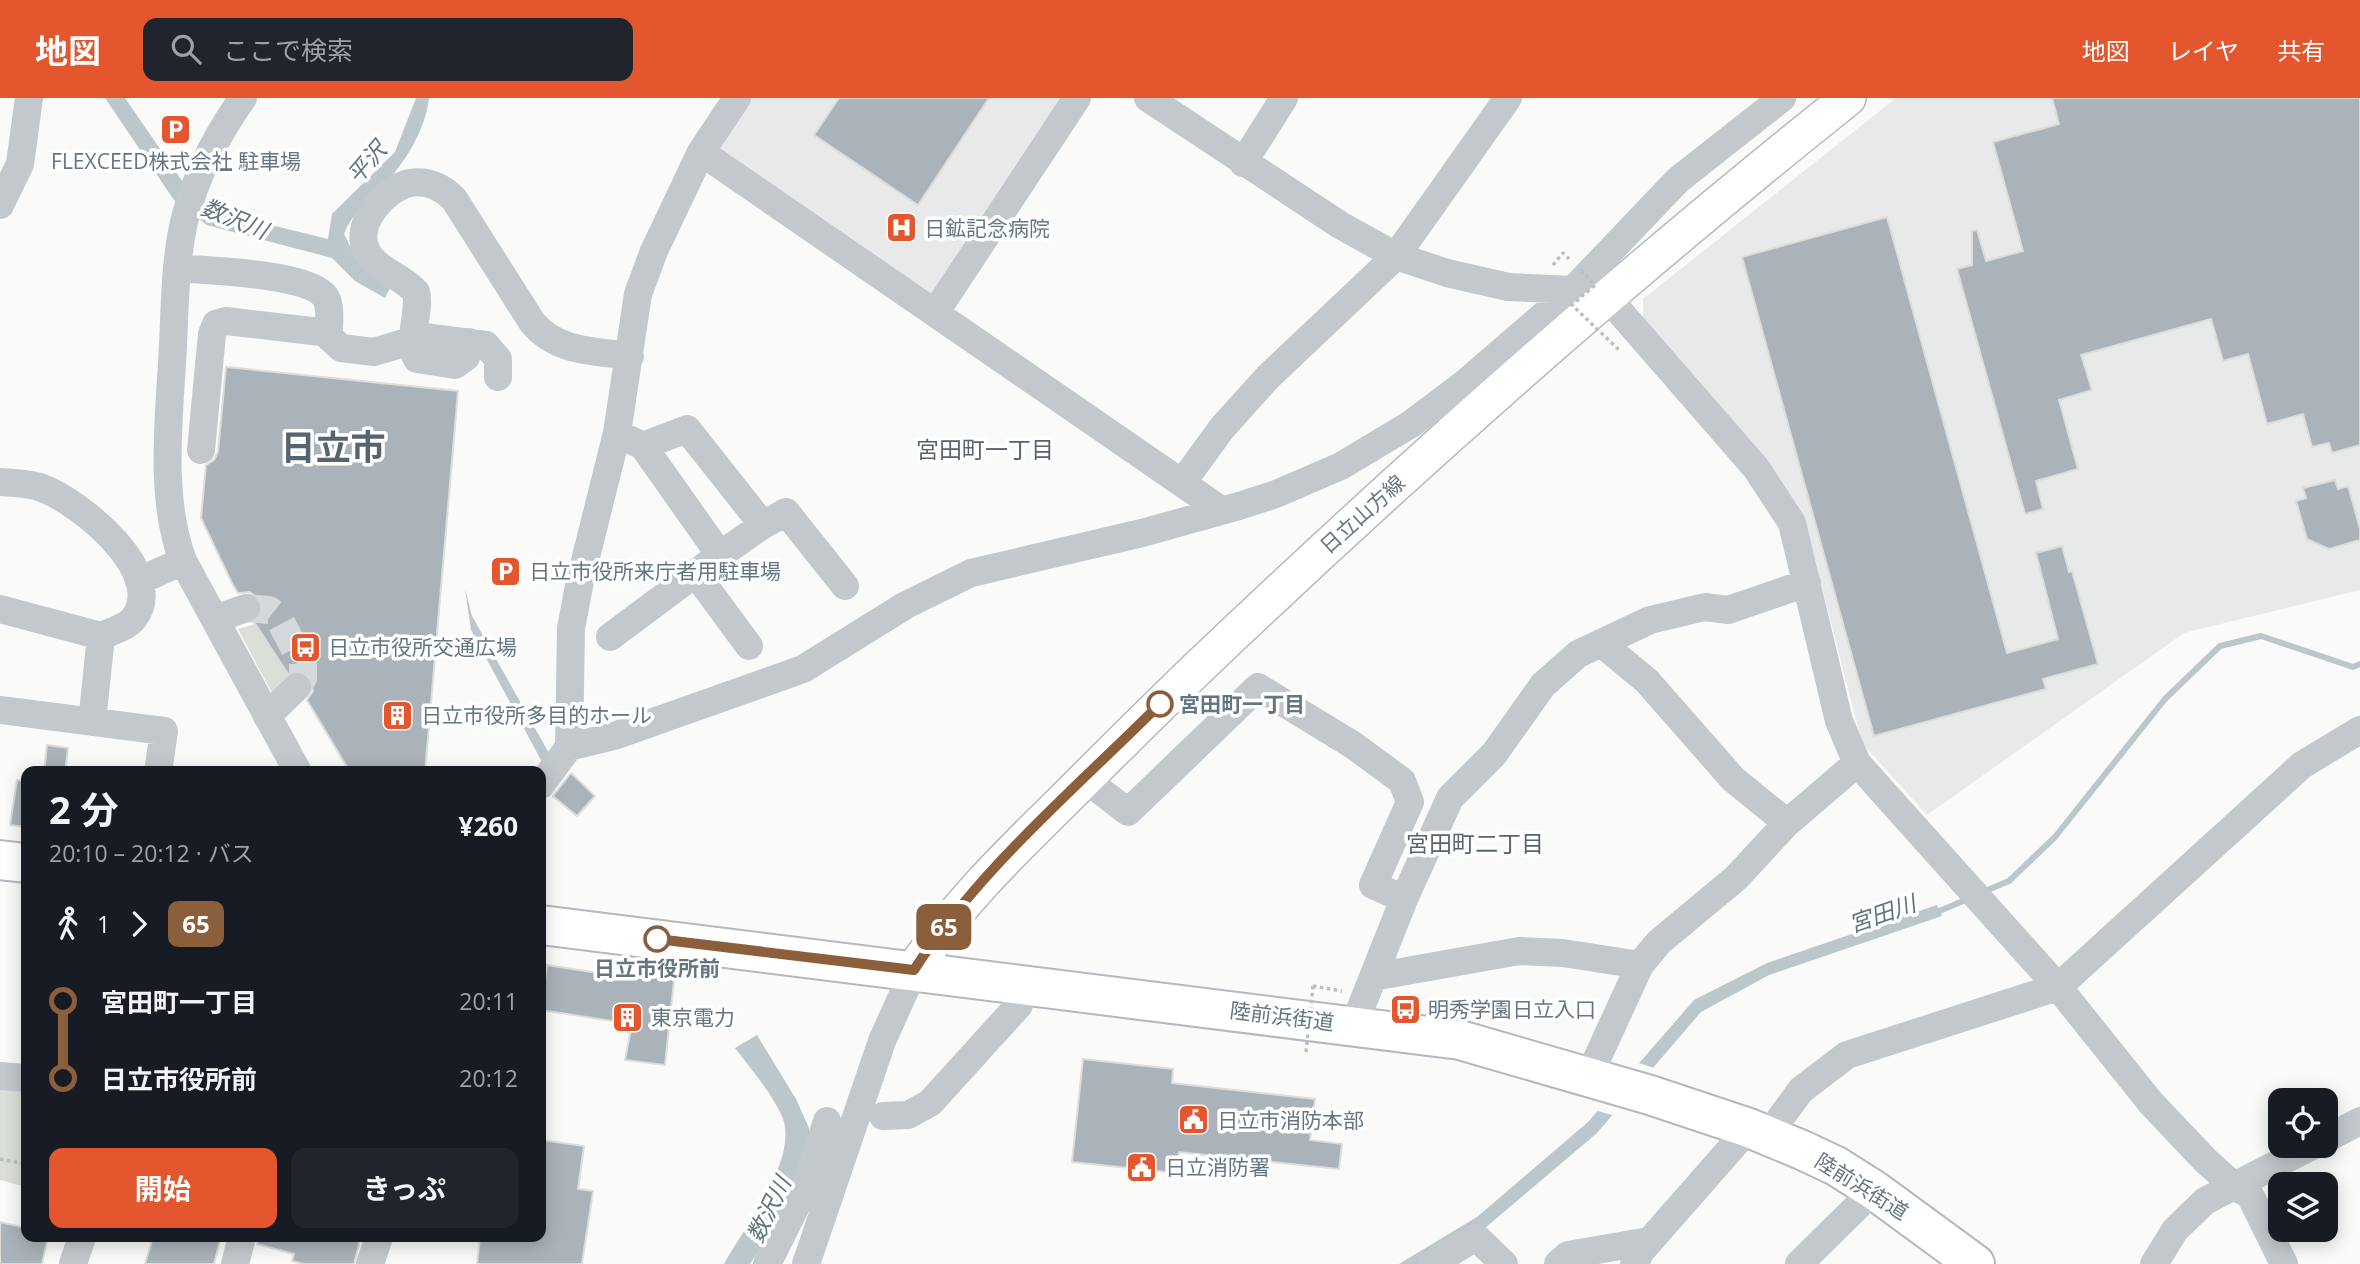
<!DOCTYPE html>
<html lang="ja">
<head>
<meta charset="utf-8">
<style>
  :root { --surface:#171b24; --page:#20242c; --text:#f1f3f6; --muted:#9ea1a6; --accent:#e4572e }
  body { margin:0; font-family:"Open Sans","Noto Sans JP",sans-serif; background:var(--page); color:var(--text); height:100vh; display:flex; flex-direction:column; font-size:26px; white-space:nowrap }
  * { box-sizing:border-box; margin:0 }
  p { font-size:23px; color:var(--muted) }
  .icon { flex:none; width:38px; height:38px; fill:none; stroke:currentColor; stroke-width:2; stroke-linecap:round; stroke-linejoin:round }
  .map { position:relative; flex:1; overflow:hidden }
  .drawer { position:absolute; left:21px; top:668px; width:525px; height:476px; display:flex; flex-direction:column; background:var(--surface); border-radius:14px; box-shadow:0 4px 18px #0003 }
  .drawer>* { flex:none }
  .badge { padding:0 14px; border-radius:10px; font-size:24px; line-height:46px }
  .controls { position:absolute; left:2268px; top:990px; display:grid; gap:14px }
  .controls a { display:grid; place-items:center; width:70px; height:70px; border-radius:14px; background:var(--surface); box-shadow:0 4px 18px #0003; font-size:35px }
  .map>.badge { position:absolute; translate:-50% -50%; box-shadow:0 0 0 4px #fff }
  .legs { display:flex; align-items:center; gap:10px; height:77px; padding:0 28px; font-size:23px }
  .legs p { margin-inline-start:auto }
  .overview { display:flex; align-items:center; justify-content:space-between; height:119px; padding:0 28px }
  h1 { font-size:38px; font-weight:700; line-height:52px }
  .cta { display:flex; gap:14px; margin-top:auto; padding:14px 28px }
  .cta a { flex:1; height:80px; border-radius:14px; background:var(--accent); color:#fff; font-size:28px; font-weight:700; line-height:80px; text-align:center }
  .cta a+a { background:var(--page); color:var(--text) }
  ul { padding:0 28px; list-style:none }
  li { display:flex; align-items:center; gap:24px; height:77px; font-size:26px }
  li i { display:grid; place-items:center; width:10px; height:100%; margin:0 9px; background:currentColor }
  li i::after { content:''; width:18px; height:18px; margin:-9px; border:5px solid; border-radius:50%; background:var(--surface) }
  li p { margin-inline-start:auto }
  li:first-child i { background:linear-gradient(#0000 50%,currentColor 0) }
  li:last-child i { background:linear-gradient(currentColor 50%,#0000 0) }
  header { display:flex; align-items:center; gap:42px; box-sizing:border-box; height:98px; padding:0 35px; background:var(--accent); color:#fff }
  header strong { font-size:33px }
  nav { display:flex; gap:38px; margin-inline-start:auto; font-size:24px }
  .search { width:490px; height:63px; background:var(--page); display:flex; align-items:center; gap:18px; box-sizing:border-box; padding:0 24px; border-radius:14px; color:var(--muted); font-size:26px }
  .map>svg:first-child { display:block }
  .built { fill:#e8e9e9 }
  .green { fill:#dadfd7 }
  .water { fill:#bbc7cb }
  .pier { fill:#fafaf8 }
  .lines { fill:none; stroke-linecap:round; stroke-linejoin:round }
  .stream { stroke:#bbc7cb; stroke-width:6 }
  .building { fill:#aab3b9; stroke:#dcdcda; stroke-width:2 }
  .minor-tunnel { stroke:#d5d9db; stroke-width:28; stroke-dasharray:28 14; stroke-linecap:butt }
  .major-casing { stroke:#b5babe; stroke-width:38 }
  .highway-casing { stroke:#b4b9bd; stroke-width:42 }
  .path { stroke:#bbbfc2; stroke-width:3.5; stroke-dasharray:3.5 3.5; stroke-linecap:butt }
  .minor { stroke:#c3c8cc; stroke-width:28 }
  .major { stroke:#fff; stroke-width:35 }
  .highway { stroke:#fff; stroke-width:38 }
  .path-bridge { stroke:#bbbfc2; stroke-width:3.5; stroke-dasharray:3.5 3.5; stroke-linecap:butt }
  .line-1-casing { stroke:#fff; stroke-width:16 }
  .line-1 { stroke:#8b5e3c; stroke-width:10 }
  .stop-1-dot { fill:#fff; stroke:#8b5e3c; stroke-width:3.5 }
  .labels { text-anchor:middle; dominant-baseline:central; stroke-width:7; stroke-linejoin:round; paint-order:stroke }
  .poi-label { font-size:21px; fill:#657683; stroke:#fff; text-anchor:start }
  .street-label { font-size:21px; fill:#657683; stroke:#fff }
  .stop-label { font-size:21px; font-weight:bold; fill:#657683; stroke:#fff; text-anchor:start }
  .water-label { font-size:23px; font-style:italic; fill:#60757c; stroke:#fff }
  .neighbourhood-label { font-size:23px; fill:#57646e; stroke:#fff }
  .town-label { font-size:35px; font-weight:bold; fill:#57646e; stroke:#fff }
</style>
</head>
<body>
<header>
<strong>地図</strong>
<div class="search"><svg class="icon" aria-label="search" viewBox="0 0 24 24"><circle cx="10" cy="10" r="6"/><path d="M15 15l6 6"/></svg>ここで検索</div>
<nav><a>地図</a><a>レイヤ</a><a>共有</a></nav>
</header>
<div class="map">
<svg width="2360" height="1166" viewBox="0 0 2360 1166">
  <rect width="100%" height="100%" fill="#fafaf8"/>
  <!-- built -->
  <path class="built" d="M745 0H1063L933 203 711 56Z
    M1896 0H2360V492L2184 535 1927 717 1862 645 1805 423 1643 227V201Z"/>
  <!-- green -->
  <path class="green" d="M259 525 293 572 286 587 272 595 238 531Z
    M0 991 26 993V1089L0 1082Z"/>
  <!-- water -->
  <path class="water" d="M105 0H125L189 93 223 115 328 141 332 116 395 54 416 0H429C426 26 412 53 395 74 378 95 354 110 344 136L358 164 391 188 385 200 355 183 332 160 207 127 174 102Z
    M465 491 472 518 550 657 542 664 471 532Z
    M1937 807 1942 818 1769 877 1701 914 1597 1035 1485 1130 1425 1166H1399L1477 1119 1588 1024 1694 902 1767 865Z
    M757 937 796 1001 809 1030 811 1047 768 1138 750 1166H724C744 1129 802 1058 781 1016 770 993 751 971 735 950Z"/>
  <!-- pier -->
  <path class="pier" d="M1636 964 1657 971 1616 1018 1594 1012Z"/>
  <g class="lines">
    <!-- stream -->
    <path class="stream" d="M1983 794 2009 783 2055 739 2165 601 2220 548 2261 538 2353 569 2360 566
      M1935 815 1970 800"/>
  </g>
  <!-- building -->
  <path class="building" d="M839 0H989L918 107 814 37Z
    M2052 0H2360V347L2332 355 2329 345 2312 349 2303 316 2267 326 2248 256 2223 263 2211 221 2081 257 2092 292 2059 302 2078 371 2036 383 2043 411 2025 416 1957 171 1972 167V133L1977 132 1986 163 2023 153 1993 44 2059 26Z
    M1887 119 2007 555 2058 541 2036 455 2062 448 2069 474 2072 473 2098 566 2043 581 2046 591 1874 638 1742 159Z
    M226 269 458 293 425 674H350L307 602 313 593 309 578 301 573 288 576 254 524 262 514 261 504 250 494 238 495 232 485 201 420 206 367 214 362 218 354Z
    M2335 382 2338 391 2348 388 2360 431V442L2329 451 2307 441 2296 403 2306 400 2303 390Z
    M47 647 68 650 65 674H44Z
    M571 675 595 698 577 718 553 698Z
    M17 682 26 683V729L10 727Z
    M547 867 636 881 637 877 674 882 665 967 625 962 632 926 541 912Z
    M1083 961 1173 971 1172 985 1315 1001 1310 1042 1342 1046 1339 1071 1179 1054 1177 1075 1072 1064Z
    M541 1042 584 1048 578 1091 593 1093 582 1166H477L480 1139H541Z
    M0 1124 26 1130V1139H48L42 1166H0Z
    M153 1139H221L214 1166H145Z
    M258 1139H361L354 1166H304L292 1163 294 1156 257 1146Z"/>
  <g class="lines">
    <!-- minor-tunnel -->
    <path class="minor-tunnel" d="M246 510 269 512 278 519 303 566V580L297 589"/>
    <defs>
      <path id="major" d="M914 872C954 810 1006 759 1058 708 1105 661 1152 614 1200 568 1408 370 1623 179 1848 0"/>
      <path id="highway" d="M0 762 26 765
        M541 827 1460 942 1650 997 1749 1030 1802 1052 1836 1068 1874 1092 1975 1166"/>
    </defs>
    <!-- major casing -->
    <use href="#major" class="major-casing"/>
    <!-- highway casing -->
    <use href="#highway" class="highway-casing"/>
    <!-- path -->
    <path class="path" d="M1553 167 1563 155 1569 161
      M1313 888 1342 893
      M0 1061 26 1066"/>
    <!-- minor -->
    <path class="minor" d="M243 0C216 38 195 79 184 124 175 164 175 206 173 246 170 316 158 396 183 463L298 674
      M1148 0 1340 127 1396 158 1447 175 1508 189 1573 192
      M701 54 1221 412
      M1243 65 1284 0
      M0 107 20 66 29 0
      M177 170C209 173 301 175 323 196 333 206 328 226 329 239L341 250 374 254 424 239 486 247 498 261V279
      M1607 199 1756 370 1792 425 1839 623 1857 665 2058 889 2151 1005 2206 1063 2234 1088 2250 1097 2284 1166
      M935 215 1077 0
      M469 244 466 259 455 267 417 261C406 243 421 214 416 194 401 177 372 171 365 149 356 123 386 90 410 85 428 82 442 89 454 101L532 224C556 254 594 253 630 258
      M643 348 687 331 763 427 720 457
      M201 352 212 236 216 226 226 223 329 235
      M0 384C13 385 30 385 42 390 80 404 168 475 134 520 127 529 111 534 101 538L0 511
      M1182 385 1222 330 1269 278 1396 158 1508 0
      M763 427 786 414 845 488
      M696 476 749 548
      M139 483 183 463
      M215 521 246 510
      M610 539 720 457 643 348 617 335
      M1601 545 1647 583 1733 681 1787 725
      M0 612 164 633 158 674
      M267 618 297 589
      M92 624 101 538
      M569 649 614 638 803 571 906 507 971 475 1142 435 1239 408 1276 396 1341 368 1411 326 1464 286 1573 192 1678 82 1782 0
      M1085 681 1128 714 1258 589 1353 647 1402 683 1410 704 1373 787 1404 801
      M541 687 569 649 571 530 580 483 617 335 638 196 654 153 701 54 737 0
      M1373 879 1519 853 1563 855 1640 867
      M1354 927 1404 801 1450 700 1494 656 1543 587 1578 556 1650 522 1705 509 1728 512 1807 485
      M0 978 26 980
      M1589 978 1640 867 1659 844 1736 780 1787 725 1857 665
      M883 1018 908 1017 930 1005 1019 907 1024 887
      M1768 1037 1801 992 1847 957 2058 889 2302 667 2360 632
      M2326 1041 2360 1023
      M73 1166 82 1139
      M235 1166 242 1139
      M370 1166 379 1139
      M767 1166 807 1086 827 1023
      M806 1166 882 943 914 872
      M1431 1166 1476 1139 1504 1166
      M1558 1166 1568 1157 1649 1143
      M1634 1166 1641 1153 1749 1030
      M1799 1166 1874 1092
      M2154 1166 2175 1132 2205 1103 2312 1048"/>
    <!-- major -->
    <use href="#major" class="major"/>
    <!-- highway -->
    <use href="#highway" class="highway"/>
    <!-- path-bridge -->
    <path class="path-bridge" d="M1581 172 1595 187 1572 207 1619 252
      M1306 954 1313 888"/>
  </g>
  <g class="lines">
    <defs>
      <path id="line-1" d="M657 841 914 872C979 771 1076 690 1160 606"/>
    </defs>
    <!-- line-1 casing -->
    <use href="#line-1" class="line-1-casing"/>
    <!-- line-1 -->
    <use href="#line-1" class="line-1"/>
  </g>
  <!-- icons -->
  <defs>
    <symbol id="parking-square" viewBox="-11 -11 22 22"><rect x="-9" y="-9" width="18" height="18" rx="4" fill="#e4572e" stroke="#fff"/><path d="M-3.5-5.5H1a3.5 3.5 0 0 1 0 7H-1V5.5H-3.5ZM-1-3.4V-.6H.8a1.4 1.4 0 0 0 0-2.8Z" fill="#fff"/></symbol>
    <symbol id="hospital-square" viewBox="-11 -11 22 22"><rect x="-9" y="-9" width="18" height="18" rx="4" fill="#e4572e" stroke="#fff"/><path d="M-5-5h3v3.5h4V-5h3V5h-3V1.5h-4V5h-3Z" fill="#fff"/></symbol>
    <symbol id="bus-square" viewBox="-11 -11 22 22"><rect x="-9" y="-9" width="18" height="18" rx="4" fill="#e4572e" stroke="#fff"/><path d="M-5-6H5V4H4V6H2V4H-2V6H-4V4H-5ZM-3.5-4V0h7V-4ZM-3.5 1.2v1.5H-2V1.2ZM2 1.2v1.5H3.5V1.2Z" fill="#fff"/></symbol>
    <symbol id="building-square" viewBox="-11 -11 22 22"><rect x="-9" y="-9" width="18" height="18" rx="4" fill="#e4572e" stroke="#fff"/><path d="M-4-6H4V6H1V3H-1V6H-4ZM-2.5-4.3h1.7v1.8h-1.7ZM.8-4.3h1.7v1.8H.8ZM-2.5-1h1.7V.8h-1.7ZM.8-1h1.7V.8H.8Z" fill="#fff"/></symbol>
    <symbol id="civic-square" viewBox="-11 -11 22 22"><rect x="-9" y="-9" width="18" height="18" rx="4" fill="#e4572e" stroke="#fff"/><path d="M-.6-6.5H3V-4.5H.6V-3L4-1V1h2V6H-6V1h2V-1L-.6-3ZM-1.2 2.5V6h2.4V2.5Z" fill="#fff"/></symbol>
  </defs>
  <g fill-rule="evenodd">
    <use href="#parking-square" x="158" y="14" width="35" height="35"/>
    <use href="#hospital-square" x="884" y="112" width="35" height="35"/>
    <use href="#parking-square" x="488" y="456" width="35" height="35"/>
    <use href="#bus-square" x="288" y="532" width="35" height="35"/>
    <use href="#building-square" x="380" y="600" width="35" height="35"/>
    <use href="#bus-square" x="1388" y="894" width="35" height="35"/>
    <use href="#building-square" x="610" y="902" width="35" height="35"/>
    <use href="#civic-square" x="1176" y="1004" width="35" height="35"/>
    <use href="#civic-square" x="1124" y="1052" width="35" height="35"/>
  </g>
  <!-- markers -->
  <g class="stop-1-dot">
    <circle cx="1160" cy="606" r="12"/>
    <circle cx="657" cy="841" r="12"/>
  </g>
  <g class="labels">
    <!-- poi labels -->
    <g class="poi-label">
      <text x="176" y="63" text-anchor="middle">FLEXCEED株式会社 駐車場</text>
      <text x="924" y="130">日鉱記念病院</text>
      <text x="529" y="473">日立市役所来庁者用駐車場</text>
      <text x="328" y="549">日立市役所交通広場</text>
      <text x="421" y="617">日立市役所多目的ホール</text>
      <text x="1428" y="911">明秀学園日立入口</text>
      <text x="651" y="919">東京電力</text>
      <text x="1217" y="1022">日立市消防本部</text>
      <text x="1165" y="1069">日立消防署</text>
    </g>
    <!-- street labels -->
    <g class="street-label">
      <text transform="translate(1362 416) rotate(-42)">日立山方線</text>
      <text transform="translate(1282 918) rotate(7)">陸前浜街道</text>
      <text transform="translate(1862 1088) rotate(32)">陸前浜街道</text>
    </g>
    <!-- stop labels -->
    <g class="stop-label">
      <text x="1179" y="606">宮田町一丁目</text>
      <text x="657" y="870" text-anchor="middle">日立市役所前</text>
    </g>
    <!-- water labels -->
    <g class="water-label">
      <text transform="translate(366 64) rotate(-49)">平沢</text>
      <text transform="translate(235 120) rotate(22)">数沢川</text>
      <text transform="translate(1882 815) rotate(-19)">宮田川</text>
      <text transform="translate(768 1111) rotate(-64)">数沢川</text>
    </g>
    <!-- neighbourhood labels -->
    <g class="neighbourhood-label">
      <text x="985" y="351">宮田町一丁目</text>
      <text x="1475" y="745">宮田町二丁目</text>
    </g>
    <!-- town labels -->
    <g class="town-label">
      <text x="333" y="348">日立市</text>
    </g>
  </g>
</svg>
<div class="controls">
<a><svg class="icon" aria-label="locate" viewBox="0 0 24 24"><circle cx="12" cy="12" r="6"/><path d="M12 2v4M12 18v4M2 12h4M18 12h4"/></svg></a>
<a><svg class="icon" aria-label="layers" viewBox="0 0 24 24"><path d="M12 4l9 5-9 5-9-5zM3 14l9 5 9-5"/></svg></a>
</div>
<b class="badge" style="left:944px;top:829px;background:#8b5e3c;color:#fff">65</b>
<section class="drawer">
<div class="overview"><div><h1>2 分</h1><p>20:10 – 20:12 · バス</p></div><b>¥260</b></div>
<div class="legs"><svg class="icon" aria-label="walk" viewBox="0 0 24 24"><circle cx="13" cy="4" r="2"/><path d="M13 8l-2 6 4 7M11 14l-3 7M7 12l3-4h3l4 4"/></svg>1<svg class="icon" aria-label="forward" viewBox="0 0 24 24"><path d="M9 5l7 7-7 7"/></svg><b class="badge" style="background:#8b5e3c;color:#fff">65</b></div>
<ul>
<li><i style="color:#8b5e3c"></i><b>宮田町一丁目</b><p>20:11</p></li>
<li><i style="color:#8b5e3c"></i><b>日立市役所前</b><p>20:12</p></li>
</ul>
<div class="cta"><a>開始</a><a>きっぷ</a></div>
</section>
</div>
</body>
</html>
